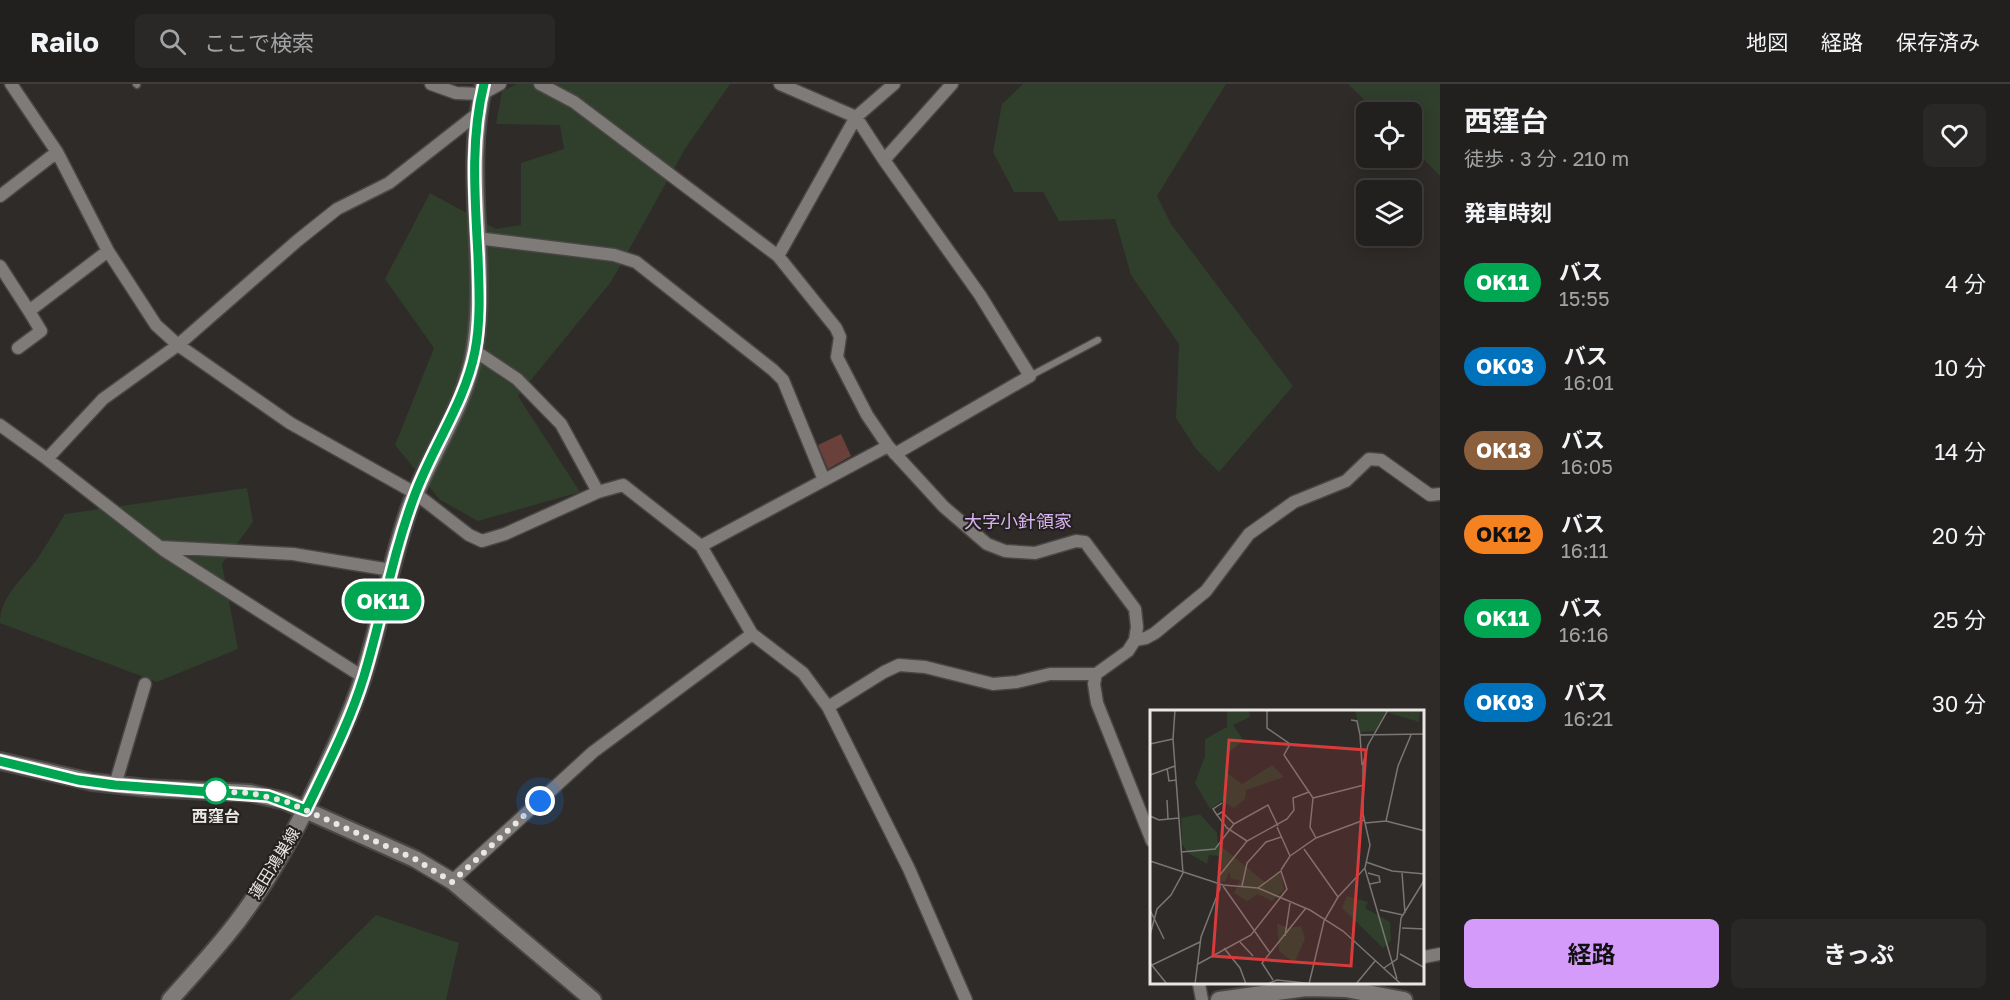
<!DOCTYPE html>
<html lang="ja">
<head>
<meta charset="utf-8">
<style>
  :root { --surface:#22201e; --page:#2a2827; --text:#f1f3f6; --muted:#a2a3a4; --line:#3f3e3c; --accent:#d59bfb }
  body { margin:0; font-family:"Golos Text","Noto Sans JP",sans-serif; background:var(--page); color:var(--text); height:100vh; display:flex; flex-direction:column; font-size:22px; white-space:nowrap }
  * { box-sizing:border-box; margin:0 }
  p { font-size:20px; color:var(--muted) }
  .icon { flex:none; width:33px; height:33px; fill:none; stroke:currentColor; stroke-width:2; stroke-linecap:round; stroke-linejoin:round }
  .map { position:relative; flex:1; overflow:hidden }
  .drawer { display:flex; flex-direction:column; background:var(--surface); width:570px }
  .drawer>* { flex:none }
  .badge { padding:0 12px; border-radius:20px; font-size:21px; line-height:39px }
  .controls { position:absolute; left:1356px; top:18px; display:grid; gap:12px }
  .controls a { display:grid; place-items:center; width:66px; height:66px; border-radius:9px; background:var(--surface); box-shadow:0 3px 15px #0003,0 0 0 2px var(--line); font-size:30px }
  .you { position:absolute; width:30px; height:30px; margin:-15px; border:4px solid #fff; border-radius:50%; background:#1a73e8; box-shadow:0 0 0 9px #1a73e833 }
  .map>.badge { position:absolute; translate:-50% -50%; box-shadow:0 0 0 3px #fff }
  h2 { padding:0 24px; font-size:22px; line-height:54px }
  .round { display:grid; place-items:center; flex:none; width:63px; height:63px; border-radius:9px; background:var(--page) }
  .head { display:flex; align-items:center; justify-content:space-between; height:102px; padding:0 24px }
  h1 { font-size:28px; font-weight:700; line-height:45px }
  .cta { display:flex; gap:12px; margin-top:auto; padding:12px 24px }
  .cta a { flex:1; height:69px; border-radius:9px; background:var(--accent); color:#111; font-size:24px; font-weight:700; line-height:69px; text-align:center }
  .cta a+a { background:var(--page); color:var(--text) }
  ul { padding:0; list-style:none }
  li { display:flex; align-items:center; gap:18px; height:84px; padding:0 24px }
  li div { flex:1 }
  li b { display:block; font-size:22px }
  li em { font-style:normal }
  li .badge { min-width:66px; font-weight:700; text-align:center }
  header { display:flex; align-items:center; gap:36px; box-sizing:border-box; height:84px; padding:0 30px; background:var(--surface); border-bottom:2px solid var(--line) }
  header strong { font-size:28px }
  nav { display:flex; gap:33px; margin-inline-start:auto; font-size:21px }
  .search { width:420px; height:54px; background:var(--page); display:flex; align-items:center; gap:15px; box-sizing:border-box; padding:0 21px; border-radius:9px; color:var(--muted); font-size:22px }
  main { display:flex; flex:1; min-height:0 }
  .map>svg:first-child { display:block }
  .green { fill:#303e2c }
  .building { fill:#69413a }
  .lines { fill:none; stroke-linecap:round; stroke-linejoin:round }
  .lane-casing { stroke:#494644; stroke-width:9 }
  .street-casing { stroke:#494644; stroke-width:15 }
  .secondary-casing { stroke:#494644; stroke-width:20 }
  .lane { stroke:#7f7b78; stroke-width:6 }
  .street { stroke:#7f7b78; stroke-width:12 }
  .secondary { stroke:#7f7b78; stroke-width:16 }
  .line-casing { stroke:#fff; stroke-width:14 }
  .line { stroke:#00a651; stroke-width:9 }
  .walk { stroke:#e9e7e5; stroke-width:6; stroke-dasharray:0 10.8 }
  .stop-dot { fill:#fff; stroke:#00a651; stroke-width:3 }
  .labels { text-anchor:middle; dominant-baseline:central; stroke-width:4.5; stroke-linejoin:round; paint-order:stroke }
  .stop-label { font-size:16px; font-weight:bold; fill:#e9e7e5; stroke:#24211e }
  .street-label { font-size:16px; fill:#e9e7e5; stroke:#24211e }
  .neighbourhood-label { font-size:18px; fill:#dab3f5; stroke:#24211e }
  .inset-road { fill:none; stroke:#797674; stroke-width:1.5 }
  .view { fill:#d83b3b; fill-opacity:0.15; stroke:#d83b3b; stroke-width:3 }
  .inset-edge { fill:none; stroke:#e9e7e5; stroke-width:3 }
</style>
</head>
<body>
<header>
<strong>Railo</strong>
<div class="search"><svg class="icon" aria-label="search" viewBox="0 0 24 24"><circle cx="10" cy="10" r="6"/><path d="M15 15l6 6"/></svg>ここで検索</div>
<nav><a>地図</a><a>経路</a><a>保存済み</a></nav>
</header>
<main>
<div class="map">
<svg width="1440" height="916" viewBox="0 0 1440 916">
  <rect width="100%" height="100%" fill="#2e2b28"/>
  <!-- green -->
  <path class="green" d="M517 0H730L685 65 611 198 518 312 580 408 478 437 440 416 395 361 434 264 385 195 430 109 496 145 521 141V79L564 65 560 41 496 40 502 7Z
    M1023 0H1226L1157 112 1171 140 1293 302 1219 388 1196 365 1176 334 1179 260 1131 191 1115 135 1059 137 1043 108H1014L993 68 1002 20Z
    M1348 0H1440V92L1412 63V28H1377Z
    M247 404 253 438 222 480 238 565 157 598 0 539C0 512 23 495 37 475 47 460 56 445 65 430Z
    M376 831 459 859 446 916H290Z"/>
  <!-- building -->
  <path class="building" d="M841 350 851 372 828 385 818 361Z"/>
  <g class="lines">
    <defs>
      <path id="lane" d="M136 0 137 1
        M1030 292 1098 256"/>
      <path id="street" d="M11 0 57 68 108 167 156 241 178 261 290 339 415 409 469 451 482 457 505 450 598 408 561 340 517 295 475 267
        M431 0 456 9 482 10 500 0
        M540 0 574 18 778 172 836 244 840 253 837 273 867 331 888 362 944 423 987 460 1005 467 1035 469 1076 457 1085 458 1135 525 1137 543 1135 556 1128 567 1096 590H1050L1017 598 993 600 925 583 899 581 884 588 828 623
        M780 0 856 33 884 76
        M0 112 57 68
        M477 154 614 171 636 178 773 286 783 296 824 396
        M778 172 856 33 894 0
        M0 182 29 227
        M18 264 41 247 29 227 108 167
        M0 341 47 375 103 315 178 261 297 157 337 125 389 99 477 30
        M895 370 1030 292 980 211 884 76 952 0
        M47 375 165 467 363 593
        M598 408 623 401 701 462 752 550 803 589 828 623 909 785 966 916
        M701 462 888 362
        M161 463 293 470 391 486
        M1135 556 1146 554 1155 549 1206 507 1249 450 1294 418 1346 397 1369 375 1381 376 1430 411 1440 410
        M1096 590 1094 600 1097 619 1152 757
        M115 701 145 600
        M452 797 593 668 752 550
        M1424 873 1440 870
        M1199 900 1202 916"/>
      <path id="secondary" d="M0 677 92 698 147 704 250 709 285 717 415 775 452 797 593 916
        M170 916C189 895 208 874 226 852 268 801 299 741 327 681 340 652 354 623 363 593 381 537 390 480 409 425 429 371 467 321 475 263 488 175 463 87 484 0
        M1219 916 1306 904 1346 905 1404 916"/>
    </defs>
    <!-- lane casing -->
    <use href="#lane" class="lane-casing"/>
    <!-- street casing -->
    <use href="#street" class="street-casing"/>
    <!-- secondary casing -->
    <use href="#secondary" class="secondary-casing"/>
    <!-- lane -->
    <use href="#lane" class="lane"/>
    <!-- street -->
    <use href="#street" class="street"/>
    <!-- secondary -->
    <use href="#secondary" class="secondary"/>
  </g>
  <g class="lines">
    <defs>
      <path id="line" d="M0 677 78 696 115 701 268 712 306 726C327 682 350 638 364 592 382 533 392 472 414 413 432 363 465 319 475 267 481 236 479 203 478 172 475 114 470 56 484 0"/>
    </defs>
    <!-- line casing -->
    <use href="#line" class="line-casing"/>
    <!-- line -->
    <use href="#line" class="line"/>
    <!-- walk -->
    <path class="walk" d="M216 707H209L250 709 285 717 415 775 452 798 540 717"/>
  </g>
  <!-- markers -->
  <circle class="stop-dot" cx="216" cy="707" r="12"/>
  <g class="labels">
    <!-- stop labels -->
    <g class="stop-label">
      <text x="216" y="732">西窪台</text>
    </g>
    <!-- street labels -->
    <g class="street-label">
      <text transform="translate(274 779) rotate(-58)">蓮田鴻巣線</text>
    </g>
    <!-- neighbourhood labels -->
    <g class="neighbourhood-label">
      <text x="1018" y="437">大字小針領家</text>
    </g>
  </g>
  <!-- overview -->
  <g transform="translate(1150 626)">
    <rect width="274" height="274" fill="#2e2b28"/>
    <path d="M77 0H99L100 7 83 15 93 30 76 45V62L92 74 122 55 134 67 96 80 95 89 84 98 72 91 60 99 45 73 55 46V29L77 17ZM205 0H270L269 12 236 2 225 21 210 22ZM50 104 67 123 68 134 115 172 131 163 134 179 130 184 122 191 108 184 97 191 84 183 90 170 81 169 79 162 75 172 70 171 69 146 59 145 57 154 38 143 32 134 31 108ZM197 186 218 192 215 198 240 212 241 231 233 238 192 198ZM127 213 138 218 151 216 155 229 144 253 129 241Z" fill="#303e2c"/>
    <path class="inset-road" d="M117 0V18L140 34 134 45 163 88 160 117 166 128M201 10 207 11 210 25M0 34 23 29M212 55 210 25 275 24M17 58 19 71 26 70M0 65 25 56M163 88 214 75M17 90 18 109M67 105 63 99 72 93M0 106 9 110 29 108M236 111 248 56 261 25M215 113 236 111 275 121M127 117 140 146M97 131 77 118 67 105 72 102 84 114 118 95 128 116M154 139 188 187M31 142 65 139 84 114M0 151 73 175 108 178 160 200 193 221 251 274M216 152 242 161 275 164M215 159 247 269M131 160 140 146 166 128 214 110M218 163 229 166 230 172 220 174M252 163 255 203M73 176 120 243 112 253 123 270M92 176 97 153 116 132 131 127M0 200 14 229M230 200 253 205M252 218 275 219M0 225 7 199 21 185 33 163 23 29 25 0M135 226 140 193M90 232 103 246M74 238 90 258 96 274M120 243 156 198M250 244 275 258M0 253 17 274M48 254 101 225 137 179 131 161 108 178M2 255 50 232M234 258 247 249 251 208 275 169M45 274 51 227 70 178 69 166 97 131 137 109 144 100 143 88 159 82M117 274 127 270 164 274M159 274 174 211 188 187 215 158 220 135 213 104V54L218 35 238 0M206 274 225 251"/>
    <path class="view" d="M79 30 216 40 201 256 63 246Z"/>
    <rect width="274" height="274" class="inset-edge"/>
  </g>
</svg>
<div class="controls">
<a><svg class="icon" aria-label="locate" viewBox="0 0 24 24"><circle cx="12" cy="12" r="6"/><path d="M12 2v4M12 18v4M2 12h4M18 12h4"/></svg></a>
<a><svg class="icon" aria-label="layers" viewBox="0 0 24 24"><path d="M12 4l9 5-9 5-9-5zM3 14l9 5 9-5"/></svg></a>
</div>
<div class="you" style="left:540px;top:717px"></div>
<b class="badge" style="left:383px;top:517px;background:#00a651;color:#fff">OK11</b>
</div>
<section class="drawer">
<div class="head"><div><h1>西窪台</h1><p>徒歩 · 3 分 · 210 m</p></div><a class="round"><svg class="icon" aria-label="heart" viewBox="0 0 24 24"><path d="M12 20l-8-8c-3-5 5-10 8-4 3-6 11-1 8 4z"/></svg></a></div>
<h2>発車時刻</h2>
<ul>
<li><span class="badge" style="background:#00a651;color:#fff">OK11</span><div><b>バス</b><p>15:55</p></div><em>4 分</em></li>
<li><span class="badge" style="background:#0072bc;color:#fff">OK03</span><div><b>バス</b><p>16:01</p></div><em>10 分</em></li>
<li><span class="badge" style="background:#8b5e3c;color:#fff">OK13</span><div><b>バス</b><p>16:05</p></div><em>14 分</em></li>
<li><span class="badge" style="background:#f58220;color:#111">OK12</span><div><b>バス</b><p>16:11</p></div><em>20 分</em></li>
<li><span class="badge" style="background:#00a651;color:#fff">OK11</span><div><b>バス</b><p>16:16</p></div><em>25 分</em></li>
<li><span class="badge" style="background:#0072bc;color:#fff">OK03</span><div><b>バス</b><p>16:21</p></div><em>30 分</em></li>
</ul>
<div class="cta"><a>経路</a><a>きっぷ</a></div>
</section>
</main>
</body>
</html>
